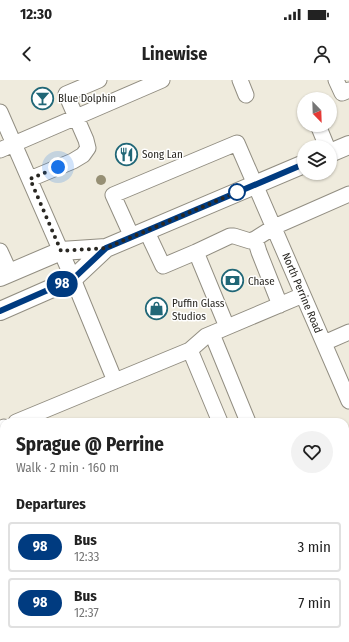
<!DOCTYPE html>
<html lang="en">
<head>
<meta charset="utf-8">
<style>
  :root { --surface:#fff; --page:#f2f2f2; --text:#222; --muted:#767676; --line:#e0e0e0 }
  body { margin:0; font-family:"Fira Sans Condensed",sans-serif; background:var(--page); color:var(--text); height:100vh; display:flex; flex-direction:column; font-size:15px; white-space:nowrap }
  * { box-sizing:border-box; margin:0 }
  p { font-size:13px; color:var(--muted) }
  .icon { flex:none; width:22px; height:22px; fill:none; stroke:currentColor; stroke-width:2; stroke-linecap:round; stroke-linejoin:round }
  .map { position:relative; flex:1; overflow:hidden }
  .details { position:absolute; left:0px; top:338px; width:349px; height:224px; display:flex; flex-direction:column; background:var(--surface); border-radius:12px 12px 0 0; box-shadow:0 1px 3px #0004 }
  .details>* { flex:none }
  .badge { padding:0 8px; border-radius:13px; font-size:14px; line-height:26px }
  .needle { width:26px; rotate:157deg }
  .buttons { position:absolute; left:297px; top:12px; display:grid; gap:8px }
  .buttons a { display:grid; place-items:center; width:40px; height:40px; border-radius:50%; background:var(--surface); box-shadow:0 1px 3px #0004; font-size:20px }
  .you { position:absolute; width:20px; height:20px; margin:-10px; border:3px solid #fff; border-radius:50%; background:#1a73e8; box-shadow:0 0 0 6px #1a73e833 }
  .map>.badge { position:absolute; translate:-50% -50%; box-shadow:0 0 0 2px #fff }
  h2 { padding:0 16px; font-size:15px; line-height:36px }
  .round { display:grid; place-items:center; flex:none; width:42px; height:42px; border-radius:21px; background:var(--page) }
  .summary { display:flex; align-items:center; justify-content:space-between; height:68px; padding:0 16px }
  h1 { font-size:19px; font-weight:700; line-height:30px }
  ul { padding:0; list-style:none }
  li { display:flex; align-items:center; gap:12px; height:50px; margin:0 8px 6px; padding:0 8px; border:2px solid var(--line); border-radius:4px }
  li div { flex:1 }
  li b { display:block; font-size:15px }
  li em { font-style:normal }
  li .badge { min-width:44px; font-weight:700; text-align:center }
  .status { display:flex; justify-content:space-between; align-items:center; height:28px; padding:0 20px; background:var(--surface); direction:ltr }
  .status svg { height:11px; fill:currentColor }
  header { display:flex; justify-content:space-between; align-items:center; height:52px; padding:0 16px; background:var(--surface); font-size:18px; font-weight:700 }
  .map>svg:first-child { display:block }
  .lines { fill:none; stroke-linecap:round; stroke-linejoin:round }
  .minor-casing { stroke:#928e82; stroke-width:17 }
  .major-casing { stroke:#928e82; stroke-width:20 }
  .minor { stroke:#fff; stroke-width:15 }
  .major { stroke:#fff; stroke-width:18 }
  .tree { fill:#968f74 }
  .line-casing { stroke:#fff; stroke-width:9 }
  .line { stroke:#003b80; stroke-width:6 }
  .walk { stroke:#292722; stroke-width:4; stroke-dasharray:0 7.2 }
  .stop-dot { fill:#fff; stroke:#003b80; stroke-width:2 }
  .labels { text-anchor:middle; dominant-baseline:central; stroke-width:3; stroke-linejoin:round; paint-order:stroke }
  .poi-label { font-size:11px; fill:#292722; stroke:#fff; text-anchor:start }
  .street-label { font-size:11px; fill:#292722; stroke:#fff }
</style>
</head>
<body>
<div class="status"><b>12:30</b><svg viewBox="0 0 49 12"><path d="M0 12V9h3v3zM5 12V6h3v6zM10 12V3h3v9zM15 12V0h3v12zM26 1h20v11H26zM47 4h2v5h-2z"/></svg></div>
<header><svg class="icon" aria-label="back" viewBox="0 0 24 24"><path d="M15 5l-7 7 7 7"/></svg>Linewise<svg class="icon" aria-label="person" viewBox="0 0 24 24"><circle cx="12" cy="8" r="4"/><path d="M4 21q1-7 8-7t8 7"/></svg></header>
<div class="map">
<svg width="349" height="562" viewBox="0 0 349 562">
  <rect width="100%" height="100%" fill="#efebdd"/>
  <g class="lines">
    <defs>
      <path id="minor" d="M240 0 246 15
        M336 0 342 13 349 10
        M0 32 73 199 115 301 16 342
        M318 45 327 67
        M0 70 162 0
        M30 99 73 81 83 75 88 68 86 60 66 14 99 0
        M146 150 163 186 196 172
        M132 157 113 115 237 63 349 321
        M255 159 259 172 280 225
        M0 171 10 193
        M227 247 196 172 230 156H234L250 161 255 159 274 147 349 114
        M212 254 248 342
        M324 263 349 252
        M190 270 220 342
        M115 301 190 270 206 256 303 215
        M0 349 4 347
        M345 361 349 359
        M345 446 349 444
        M0 477 4 476
        M345 480 349 479
        M87 558 89 562
        M175 558 177 562
        M309 558 310 562
        M153 562 162 558"/>
      <path id="major" d="M330 73 349 65
        M0 197 61 171 106 168 304 84
        M0 231 73 199 106 168"/>
    </defs>
    <!-- minor casing -->
    <use href="#minor" class="minor-casing"/>
    <!-- major casing -->
    <use href="#major" class="major-casing"/>
    <!-- minor -->
    <use href="#minor" class="minor"/>
    <!-- major -->
    <use href="#major" class="major"/>
  </g>
  <!-- trees -->
  <circle class="tree" cx="101" cy="100" r="5"/>
  <g class="lines">
    <defs>
      <path id="line" d="M0 231 73 199 106 168 304 84"/>
    </defs>
    <!-- line casing -->
    <use href="#line" class="line-casing"/>
    <!-- line -->
    <use href="#line" class="line"/>
    <!-- walk -->
    <path class="walk" d="M58 87 30 99 61 171 106 168 242 110 237 112"/>
  </g>
  <!-- icons -->
  <defs>
    <symbol id="bar-ring" viewBox="-11 -11 22 22"><circle r="9.5" fill="#fff" stroke="#216777" stroke-width="1.5"/><path d="M-6-5H6L.8 .8V4.5H3.5V6h-7V4.5H-.8V.8Z" fill="#216777"/></symbol>
    <symbol id="restaurant-ring" viewBox="-11 -11 22 22"><circle r="9.5" fill="#fff" stroke="#216777" stroke-width="1.5"/><path d="M-5-6h1v4h1v-4h1v4h1v-4h1v5L-1.5 .5V6h-2V.5L-5-1ZM5-6V6H3V1.5H1.5Q1.5-4 5-6Z" fill="#216777"/></symbol>
    <symbol id="bank-ring" viewBox="-11 -11 22 22"><circle r="9.5" fill="#fff" stroke="#216777" stroke-width="1.5"/><path d="M-6-4H6V4H-6ZM0-2.3a2.3 2.3 0 1 0 0 4.6a2.3 2.3 0 1 0 0-4.6Z" fill="#216777"/></symbol>
    <symbol id="shop-ring" viewBox="-11 -11 22 22"><circle r="9.5" fill="#fff" stroke="#216777" stroke-width="1.5"/><path d="M-5-2.5h2.3a2.7 3.5 0 0 1 5.4 0H5L5.5 6h-11ZM-1.5-2.5h3a1.5 2.3 0 0 0-3 0Z" fill="#216777"/></symbol>
  </defs>
  <g fill-rule="evenodd">
    <use href="#bar-ring" x="30" y="6" width="25" height="25"/>
    <use href="#restaurant-ring" x="114" y="62" width="25" height="25"/>
    <use href="#bank-ring" x="220" y="188" width="25" height="25"/>
    <use href="#shop-ring" x="144" y="216" width="25" height="25"/>
  </g>
  <!-- markers -->
  <circle class="stop-dot" cx="237" cy="112" r="8"/>
  <g class="labels">
    <!-- poi labels -->
    <g class="poi-label">
      <text x="58" y="18">Blue Dolphin</text>
      <text x="142" y="74">Song Lan</text>
      <text x="248" y="201">Chase</text>
      <text x="172" y="223">Puffin Glass<tspan x="172" dy="13">Studios</tspan></text>
    </g>
    <!-- street labels -->
    <g class="street-label">
      <text transform="translate(302 213) rotate(67)">North Perrine Road</text>
    </g>
  </g>
</svg>
<div class="buttons">
<a><svg class="needle" viewBox="-14 -14 28 28"><path d="M0-13l5 13h-10z" fill="#e53935"/><path d="M0 13l5-13h-10z" fill="#767676"/></svg></a>
<a><svg class="icon" aria-label="layers" viewBox="0 0 24 24"><path d="M12 4l9 5-9 5-9-5zM3 14l9 5 9-5"/></svg></a>
</div>
<div class="you" style="left:58px;top:87px"></div>
<b class="badge" style="left:62px;top:204px;background:#003b80;color:#fff">98</b>
<section class="details">
<div class="summary"><div><h1>Sprague @ Perrine</h1><p>Walk · 2 min · 160 m</p></div><a class="round"><svg class="icon" aria-label="heart" viewBox="0 0 24 24"><path d="M12 20l-8-8c-3-5 5-10 8-4 3-6 11-1 8 4z"/></svg></a></div>
<h2>Departures</h2>
<ul>
<li><span class="badge" style="background:#003b80;color:#fff">98</span><div><b>Bus</b><p>12:33</p></div><em>3 min</em></li>
<li><span class="badge" style="background:#003b80;color:#fff">98</span><div><b>Bus</b><p>12:37</p></div><em>7 min</em></li>
</ul>
</section>
</div>
</body>
</html>
